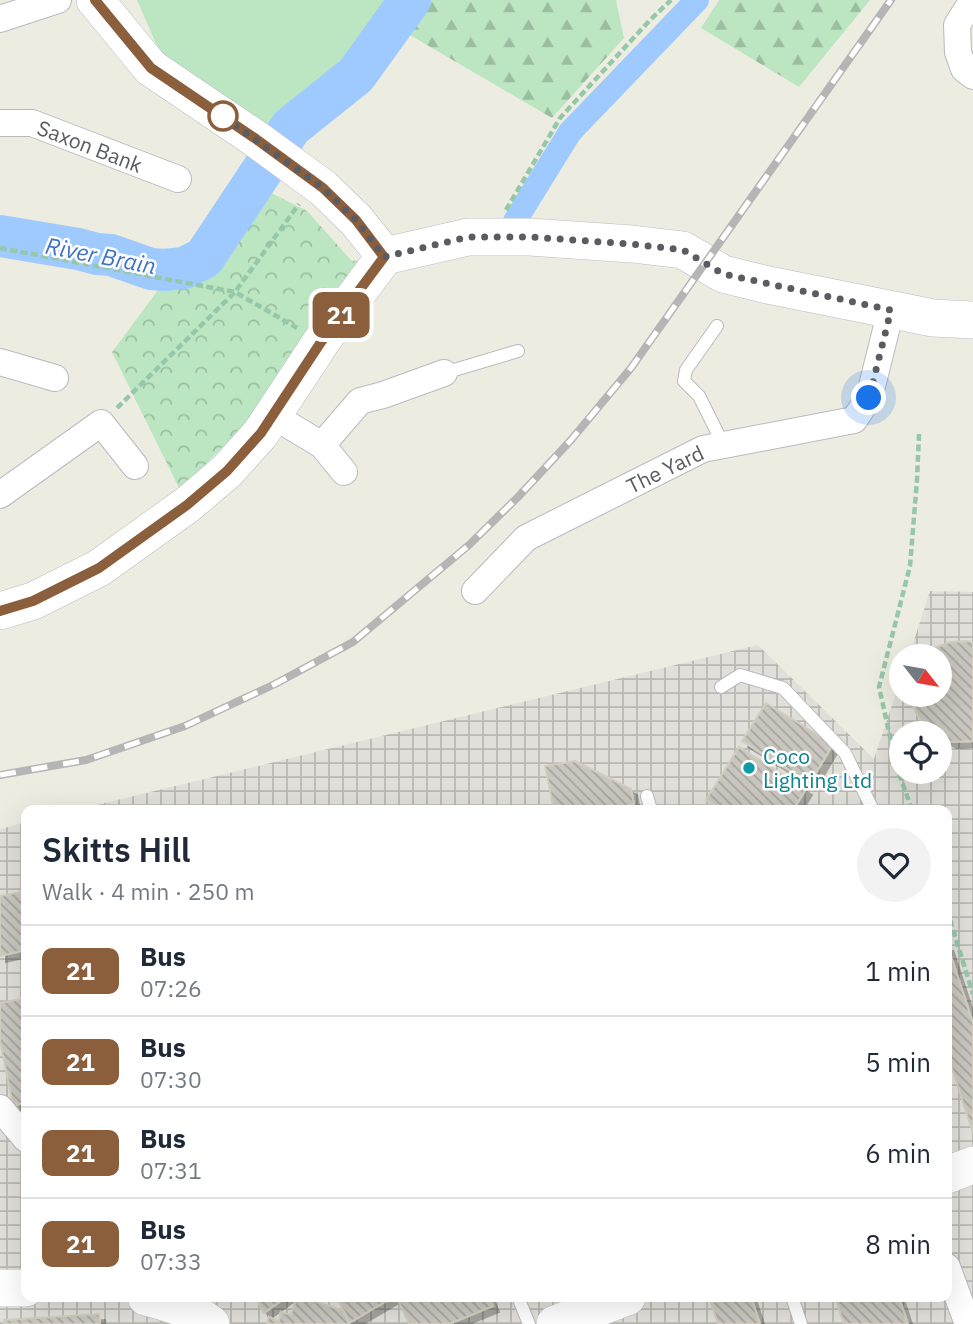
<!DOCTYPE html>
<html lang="en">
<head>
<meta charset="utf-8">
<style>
  :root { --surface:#fff; --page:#f2f2f3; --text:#1f2937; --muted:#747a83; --line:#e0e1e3 }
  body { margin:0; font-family:"IBM Plex Sans",sans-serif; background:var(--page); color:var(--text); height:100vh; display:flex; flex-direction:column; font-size:26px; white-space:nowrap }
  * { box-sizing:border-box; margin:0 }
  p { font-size:23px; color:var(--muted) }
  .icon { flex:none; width:38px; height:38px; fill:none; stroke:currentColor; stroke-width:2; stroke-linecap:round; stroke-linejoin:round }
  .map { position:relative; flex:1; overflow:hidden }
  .details { position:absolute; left:21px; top:805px; width:931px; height:497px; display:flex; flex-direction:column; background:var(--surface); border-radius:14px; box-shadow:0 7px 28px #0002 }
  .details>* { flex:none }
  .badge { padding:0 14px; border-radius:10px; font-size:24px; line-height:46px }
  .needle { width:46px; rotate:121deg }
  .tools { position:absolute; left:889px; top:644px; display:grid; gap:14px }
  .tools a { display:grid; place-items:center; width:63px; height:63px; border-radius:50%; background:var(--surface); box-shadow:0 7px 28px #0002; font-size:35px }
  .you { position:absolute; width:35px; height:35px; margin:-18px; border:5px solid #fff; border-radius:50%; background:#1a73e8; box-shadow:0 0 0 10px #1a73e833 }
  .map>.badge { position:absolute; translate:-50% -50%; box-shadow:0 0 0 4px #fff }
  .round { display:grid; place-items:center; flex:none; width:74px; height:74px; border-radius:37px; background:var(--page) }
  .headline { display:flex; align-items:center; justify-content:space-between; height:119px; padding:0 21px }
  h1 { font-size:33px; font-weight:600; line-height:52px }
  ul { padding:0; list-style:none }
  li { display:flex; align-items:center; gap:21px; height:91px; padding:0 21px; border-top:2px solid var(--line) }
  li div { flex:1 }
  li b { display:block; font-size:26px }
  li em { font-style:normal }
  li .badge { min-width:77px; font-weight:700; text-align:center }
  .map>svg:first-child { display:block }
  .industrial { fill:url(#industrial-grid); fill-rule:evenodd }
  .forest { fill:url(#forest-firs) }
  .park { fill:url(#park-crowns) }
  .garden { fill:#bce6c1 }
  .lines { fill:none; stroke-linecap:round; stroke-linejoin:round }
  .canal { stroke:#9fcaff; stroke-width:24 }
  .river { stroke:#9fcaff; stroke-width:42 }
  .building { fill:url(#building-back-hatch); stroke:#d2cebf; stroke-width:2; filter:url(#shadow) }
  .lane-casing { stroke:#b9bac0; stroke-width:14 }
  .street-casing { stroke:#b9bac0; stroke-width:28 }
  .secondary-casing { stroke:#babcc3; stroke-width:38 }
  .path { stroke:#95c7a9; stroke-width:4.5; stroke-dasharray:7 3.5; stroke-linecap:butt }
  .lane { stroke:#fff; stroke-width:12 }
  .street { stroke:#fff; stroke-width:26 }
  .secondary { stroke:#fff; stroke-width:37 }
  .rail-casing { stroke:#b5b5b6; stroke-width:8 }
  .rail { stroke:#fff; stroke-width:5; stroke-dasharray:16; stroke-linecap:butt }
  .line-casing { stroke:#fff; stroke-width:16 }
  .line { stroke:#8b5e3c; stroke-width:10 }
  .walk { stroke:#5a5c62; stroke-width:7; stroke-dasharray:0 12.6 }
  .stop-dot { fill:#fff; stroke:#8b5e3c; stroke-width:3.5 }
  .culture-dot { fill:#0f9aa8; stroke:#fff; stroke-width:2.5 }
  .labels { text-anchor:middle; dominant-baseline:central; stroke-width:5; stroke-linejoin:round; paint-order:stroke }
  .street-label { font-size:21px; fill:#5a5c62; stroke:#fff }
  .culture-label { font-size:21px; fill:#0d838f; stroke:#fff; text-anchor:start }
  .water-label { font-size:23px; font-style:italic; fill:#3f71c5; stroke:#fff }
</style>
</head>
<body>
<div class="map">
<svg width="973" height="1324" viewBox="0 0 973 1324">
  <defs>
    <pattern id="industrial-grid" width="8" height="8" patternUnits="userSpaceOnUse" patternTransform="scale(1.75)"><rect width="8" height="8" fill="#e0dfd9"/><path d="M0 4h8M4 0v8" fill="none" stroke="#b9b8b3"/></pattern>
    <pattern id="forest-firs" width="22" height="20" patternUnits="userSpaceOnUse" patternTransform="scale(1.75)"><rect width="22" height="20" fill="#bce6c1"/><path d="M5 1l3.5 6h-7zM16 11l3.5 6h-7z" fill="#9cbea0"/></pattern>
    <pattern id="park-crowns" width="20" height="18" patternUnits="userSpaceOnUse" patternTransform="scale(1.75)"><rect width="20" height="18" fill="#bce6c1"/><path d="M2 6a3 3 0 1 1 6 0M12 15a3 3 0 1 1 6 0" fill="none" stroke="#9cbea0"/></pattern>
    <pattern id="building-back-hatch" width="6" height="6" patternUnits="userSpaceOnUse" patternTransform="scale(1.75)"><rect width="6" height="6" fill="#c8c6be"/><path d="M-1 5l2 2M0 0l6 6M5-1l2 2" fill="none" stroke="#a5a49e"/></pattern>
    <filter id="shadow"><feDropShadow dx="6" dy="6" stdDeviation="0" flood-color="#0004"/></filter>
  </defs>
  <rect width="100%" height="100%" fill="#edece1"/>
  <!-- industrial -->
  <path class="industrial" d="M930 591 973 592V1324H0V829L26 822V1297H947V810H76L758 645 874 759 901 678V695H940V656H909ZM901 733H940V772H901Z"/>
  <!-- forest -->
  <path class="forest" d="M350 0H616L624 38 552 118Z
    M719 0H870L799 87 701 28Z"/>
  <!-- park -->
  <path class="park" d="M267 191 307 211 352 261 385 256 261 408 180 490 112 352 173 270 220 261Z"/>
  <!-- garden -->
  <path class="garden" d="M137 0H394L370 38 272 127 164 62Z"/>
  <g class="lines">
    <!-- canal -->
    <path class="canal" d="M515 221 570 132 697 0"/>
    <!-- river -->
    <path class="river" d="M0 236 78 249 97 254 111 255 151 269 164 270 184 268 204 258 291 127 356 75 410 0"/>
  </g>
  <!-- building -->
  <path class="building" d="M967 641 973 642V741L951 742 940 737V733H933L923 724 914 709 912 695H940V656H926L935 648 950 642Z
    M766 703 833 744 810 783 742 741Z
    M739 747 806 789 793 810H722L706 800Z
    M575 761 631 789 635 810H554L545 766Z
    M26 891V950L0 956V896Z
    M947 944 973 1023V1133L947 1053Z
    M26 998V1103L13 1105 0 1041V1003Z
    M255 1297H286L264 1313Z
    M297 1297H303L344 1311 349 1324H267L269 1317 279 1321 281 1312 291 1315Z
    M337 1297H393L349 1323Z
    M397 1297H490H489L493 1306 449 1324H409Z
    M730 1297H751L760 1324H718L711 1303Z
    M835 1297H899L908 1324H844Z
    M99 1314 100 1324H4V1320Z"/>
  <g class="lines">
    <defs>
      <path id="lane" d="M717 326 686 370 684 381 699 396 723 444
        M444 373 518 351
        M721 687 740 675 783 688 845 753 873 810
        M647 796 651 810
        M518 1297 529 1324
        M792 1297 801 1324"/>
      <path id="street" d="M973 0 957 25 958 52 964 69 973 76
        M0 19 58 0
        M0 123H32L178 179
        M0 362 55 378
        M272 415 322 445 360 401 383 395 444 373
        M322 445 344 472
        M0 495 101 423 135 466
        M475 591 526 538 703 449 854 420 869 398 891 310
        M0 1108 26 1139
        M947 1267 968 1324"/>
      <path id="secondary" d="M95 0 151 68 256 139 323 188 356 220 385 256
        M385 256 468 237H530L632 244 683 250 723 274 768 285 933 318 973 320
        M0 611 33 601 99 568 187 505 227 471 261 433 321 342 385 256
        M947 1175 973 1165
        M0 1288H26
        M146 1297C168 1303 193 1310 211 1324
        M555 1324 627 1297"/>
    </defs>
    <!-- lane casing -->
    <use href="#lane" class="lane-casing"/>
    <!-- street casing -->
    <use href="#street" class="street-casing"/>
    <!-- secondary casing -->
    <use href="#secondary" class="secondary-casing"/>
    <!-- path -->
    <path class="path" d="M506 210 560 118 650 20 671 0
      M0 248 235 292 297 328
      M117 408 235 292 299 204
      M912 810 897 768 879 687 910 566 917 480 919 434
      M947 910 973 994"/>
    <!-- lane -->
    <use href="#lane" class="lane"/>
    <!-- street -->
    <use href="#street" class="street"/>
    <!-- secondary -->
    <use href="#secondary" class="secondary"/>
    <defs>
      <path id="rail" d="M0 775 86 760 185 726 275 684 353 642 469 545 518 497 571 440 631 368 891 0"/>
    </defs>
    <!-- rail casing -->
    <use href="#rail" class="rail-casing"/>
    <!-- rail -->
    <use href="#rail" class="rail"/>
  </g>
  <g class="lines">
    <defs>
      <path id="line" d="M0 611 33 601 99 568 187 505 227 471 261 433 321 342 384 257 356 220 323 188 256 139 151 68 95 0"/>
    </defs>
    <!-- line casing -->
    <use href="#line" class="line-casing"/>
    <!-- line -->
    <use href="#line" class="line"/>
    <!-- walk -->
    <path class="walk" d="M223 116 214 110 323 188 356 220 384 257 468 237H530L632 244 683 250 723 274 891 310 869 398"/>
  </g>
  <!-- markers -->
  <circle class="stop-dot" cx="223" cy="116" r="14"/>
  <circle class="culture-dot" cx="749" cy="768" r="7"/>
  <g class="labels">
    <!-- street labels -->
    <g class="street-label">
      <text transform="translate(90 146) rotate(21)">Saxon Bank</text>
      <text transform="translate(665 469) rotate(-26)">The Yard</text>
    </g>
    <!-- culture labels -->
    <g class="culture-label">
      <text x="763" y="756">Coco<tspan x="763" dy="24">Lighting Ltd</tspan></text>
    </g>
    <!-- water labels -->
    <g class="water-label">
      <text transform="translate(101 255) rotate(11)">River Brain</text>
    </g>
  </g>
</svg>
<div class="tools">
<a><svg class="needle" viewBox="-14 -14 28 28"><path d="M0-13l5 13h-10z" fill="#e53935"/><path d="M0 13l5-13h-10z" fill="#747a83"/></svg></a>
<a><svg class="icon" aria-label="locate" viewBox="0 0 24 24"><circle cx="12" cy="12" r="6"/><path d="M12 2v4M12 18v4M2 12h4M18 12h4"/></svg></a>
</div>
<div class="you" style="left:869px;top:398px"></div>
<b class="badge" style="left:341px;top:315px;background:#8b5e3c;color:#fff">21</b>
<section class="details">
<div class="headline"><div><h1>Skitts Hill</h1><p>Walk · 4 min · 250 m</p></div><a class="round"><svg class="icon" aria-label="heart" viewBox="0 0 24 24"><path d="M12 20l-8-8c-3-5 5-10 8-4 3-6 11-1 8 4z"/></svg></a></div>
<ul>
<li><span class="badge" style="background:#8b5e3c;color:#fff">21</span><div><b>Bus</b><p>07:26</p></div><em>1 min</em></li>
<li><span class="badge" style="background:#8b5e3c;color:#fff">21</span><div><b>Bus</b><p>07:30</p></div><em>5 min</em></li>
<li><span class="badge" style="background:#8b5e3c;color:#fff">21</span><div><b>Bus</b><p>07:31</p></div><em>6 min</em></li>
<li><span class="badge" style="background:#8b5e3c;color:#fff">21</span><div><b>Bus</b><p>07:33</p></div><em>8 min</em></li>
</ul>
</section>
</div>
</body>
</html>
